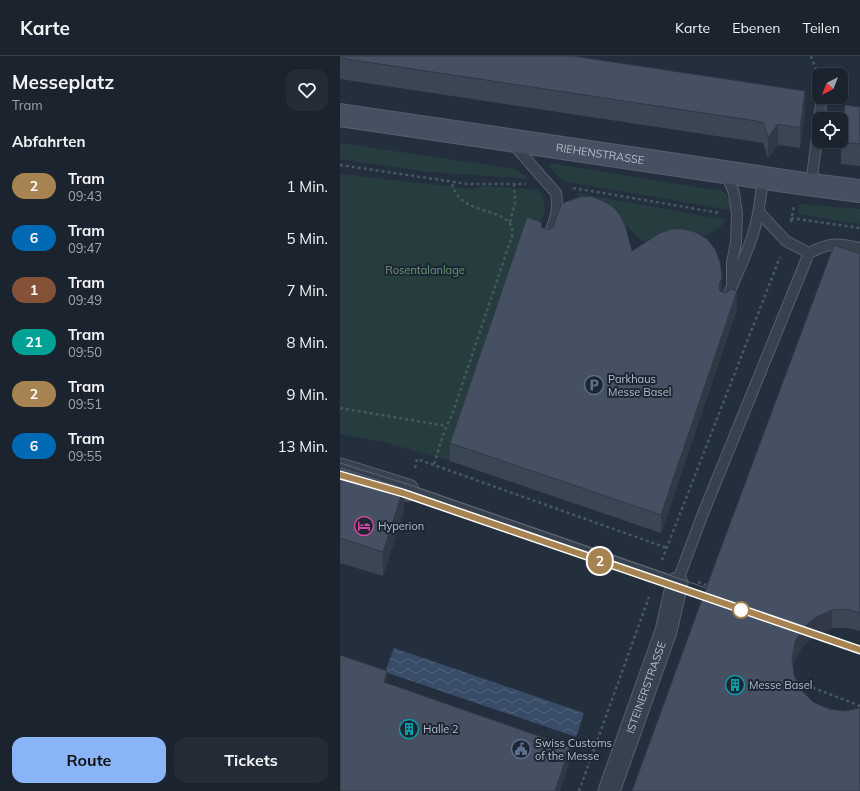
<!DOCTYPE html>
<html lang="de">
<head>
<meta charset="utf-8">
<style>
  :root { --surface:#1b232e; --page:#242b36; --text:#f1f3f6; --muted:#a0a4aa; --line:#39404a; --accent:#8ab4f8 }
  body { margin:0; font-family:Mulish,sans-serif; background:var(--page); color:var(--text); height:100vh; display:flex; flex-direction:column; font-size:15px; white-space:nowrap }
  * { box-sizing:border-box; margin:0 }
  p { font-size:13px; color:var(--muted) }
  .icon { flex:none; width:22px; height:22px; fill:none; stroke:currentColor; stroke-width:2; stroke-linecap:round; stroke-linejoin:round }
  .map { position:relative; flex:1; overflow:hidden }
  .side { display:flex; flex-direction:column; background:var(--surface); width:340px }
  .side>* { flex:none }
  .badge { padding:0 8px; border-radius:13px; font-size:14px; line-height:26px }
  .needle { width:26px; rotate:222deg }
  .fabs { position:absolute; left:472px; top:12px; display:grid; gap:8px }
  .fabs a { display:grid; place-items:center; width:36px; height:36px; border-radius:8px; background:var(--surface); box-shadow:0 1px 3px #0004,0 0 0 1px var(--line); font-size:20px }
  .map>.badge { position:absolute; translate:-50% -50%; box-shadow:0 0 0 2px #fff }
  h2 { padding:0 12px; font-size:15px; line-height:36px }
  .round { display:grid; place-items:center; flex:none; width:42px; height:42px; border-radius:12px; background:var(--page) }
  .overview { display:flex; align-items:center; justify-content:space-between; height:68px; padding:0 12px }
  h1 { font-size:19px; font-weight:700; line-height:30px }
  .primary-button { display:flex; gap:8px; margin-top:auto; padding:8px 12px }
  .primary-button a { flex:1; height:46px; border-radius:12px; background:var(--accent); color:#111; font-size:16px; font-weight:700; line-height:46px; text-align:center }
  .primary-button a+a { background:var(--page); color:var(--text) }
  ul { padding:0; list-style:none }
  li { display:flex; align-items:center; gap:12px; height:52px; padding:0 12px }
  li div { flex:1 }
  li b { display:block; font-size:15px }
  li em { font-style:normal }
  li .badge { min-width:44px; font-weight:700; text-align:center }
  header { display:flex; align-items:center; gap:24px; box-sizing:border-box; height:56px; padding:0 20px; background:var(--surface); border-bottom:1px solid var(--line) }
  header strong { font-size:19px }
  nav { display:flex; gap:22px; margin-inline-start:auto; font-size:14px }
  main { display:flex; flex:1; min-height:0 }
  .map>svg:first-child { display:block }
  .green { fill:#263c3f }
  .water { fill:url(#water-waves) }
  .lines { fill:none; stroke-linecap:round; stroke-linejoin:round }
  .lane-casing { stroke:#565f6c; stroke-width:12 }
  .street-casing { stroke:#565f6c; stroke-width:23 }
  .secondary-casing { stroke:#565f6c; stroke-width:24 }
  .path { stroke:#44595c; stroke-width:2.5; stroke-dasharray:3 3; stroke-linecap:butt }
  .lane { stroke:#38414e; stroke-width:10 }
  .street { stroke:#38414e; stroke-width:21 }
  .secondary { stroke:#465061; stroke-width:22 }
  .tram { stroke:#5a6575; stroke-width:1 }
  .wall { fill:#3b4654 }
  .shaded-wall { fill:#303945 }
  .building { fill:#455162; stroke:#303945 }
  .line-casing { stroke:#fff; stroke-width:9 }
  .line { stroke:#a68351; stroke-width:6 }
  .stop-dot { fill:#fff; stroke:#a68351; stroke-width:2 }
  .labels { text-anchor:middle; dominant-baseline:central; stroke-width:4; stroke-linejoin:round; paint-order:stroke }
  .street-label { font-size:11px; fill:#b4bcc9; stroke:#1d2633 }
  .park-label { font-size:11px; fill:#6b9a76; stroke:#1d2633 }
  .poi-label { font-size:11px; fill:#b4bcc9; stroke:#1d2633; text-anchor:start }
</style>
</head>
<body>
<header>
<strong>Karte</strong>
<nav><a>Karte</a><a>Ebenen</a><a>Teilen</a></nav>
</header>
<main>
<section class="side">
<div class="overview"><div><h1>Messeplatz</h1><p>Tram</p></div><a class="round"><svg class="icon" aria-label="heart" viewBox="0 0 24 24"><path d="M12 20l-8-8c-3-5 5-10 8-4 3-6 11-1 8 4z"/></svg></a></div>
<h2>Abfahrten</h2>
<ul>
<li><span class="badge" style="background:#a68351;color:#fff">2</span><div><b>Tram</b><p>09:43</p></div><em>1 Min.</em></li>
<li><span class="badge" style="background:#0069b4;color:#fff">6</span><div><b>Tram</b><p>09:47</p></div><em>5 Min.</em></li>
<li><span class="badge" style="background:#835237;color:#fff">1</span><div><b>Tram</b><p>09:49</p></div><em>7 Min.</em></li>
<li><span class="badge" style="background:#00a295;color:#fff">21</span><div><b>Tram</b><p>09:50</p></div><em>8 Min.</em></li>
<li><span class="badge" style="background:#a68351;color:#fff">2</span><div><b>Tram</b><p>09:51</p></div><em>9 Min.</em></li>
<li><span class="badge" style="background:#0069b4;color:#fff">6</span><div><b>Tram</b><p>09:55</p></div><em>13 Min.</em></li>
</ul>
<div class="primary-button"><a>Route</a><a>Tickets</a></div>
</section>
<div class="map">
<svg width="520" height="735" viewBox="0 0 520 735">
  <defs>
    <pattern id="water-waves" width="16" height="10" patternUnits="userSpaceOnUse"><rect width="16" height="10" fill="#394c67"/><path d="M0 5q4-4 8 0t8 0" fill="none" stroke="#53647b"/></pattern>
  </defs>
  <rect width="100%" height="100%" fill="#242f3e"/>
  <!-- green -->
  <path class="green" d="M0 87 175 113 190 123 89 116 0 103Z
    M209 107 382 135C389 140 391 146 390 154L223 125 209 110Z
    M0 118 132 133 146 130 199 134 204 146 205 158 187 179 110 405 44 386 0 378Z
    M237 137 386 164 380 171 366 179 309 187 301 184 278 162 240 142 236 138Z
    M459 148 520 153V168L459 158Z"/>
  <!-- water -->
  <path class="water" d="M54 592 244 657 236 681 45 616Z"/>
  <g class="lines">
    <defs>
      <path id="lane" d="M479 63 482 41
        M172 87 216 137C219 152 215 165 209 179
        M386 117 394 137 397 158 396 187 392 206V225
        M471 129 479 66
        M419 156 446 185 469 197
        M386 246C391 229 400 214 406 197 417 173 420 148 423 122
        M68 434 337 527 362 460 469 197C491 186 497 187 520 192"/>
      <g id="street">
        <path d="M0 413 68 434"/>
        <path id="s1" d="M269 735 326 575 337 527"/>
      </g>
      <g id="secondary">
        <path id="s2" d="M0 59 458 127 520 135"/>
      </g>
    </defs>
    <!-- lane casing -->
    <use href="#lane" class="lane-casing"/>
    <!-- street casing -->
    <use href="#street" class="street-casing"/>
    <!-- secondary casing -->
    <use href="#secondary" class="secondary-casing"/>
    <!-- path -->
    <path class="path" d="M471 0 479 21
      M0 109 128 128H186
      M233 132 380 157
      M451 162 520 172
      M170 166 175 147 174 128
      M451 166 454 149
      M0 352 106 370
      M94 408 104 376 112 359 172 180C172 176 173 172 170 168 163 156 136 155 125 146 117 141 114 134 111 125
      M75 412 77 403 327 492
      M322 504 440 201
      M358 526 369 530
      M456 625 520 650
      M239 735 309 541"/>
    <!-- lane -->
    <use href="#lane" class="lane"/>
    <!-- street -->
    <use href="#street" class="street"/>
    <!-- secondary -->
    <use href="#secondary" class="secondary"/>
    <!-- tram -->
    <path class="tram" d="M0 407 64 427 372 534
      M54 434 369 543"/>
  </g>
  <!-- wall -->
  <path class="wall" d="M0 0 465 56 460 92 438 89 428 102 423 87 0 23Z
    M520 51V110L501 108V86L502 85V77Z
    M202 172 292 195 382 236 397 253 321 477 110 405V387Z
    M520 198V575L508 572H492L476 579 463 590 455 604 453 613 292 735Z
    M0 410 64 455 43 520 0 507Z"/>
  <!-- shaded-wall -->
  <path class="shaded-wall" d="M465 35V56L460 92V72Z
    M438 68V89L428 102V81Z
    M382 221V239L379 247V229Z
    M397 235V253L321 477V459Z
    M64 431V455L43 520V496Z
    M492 554V572L476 579 463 590 455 604 452 621V603L455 586 463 572 476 561Z
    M47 615V629L44 626Z
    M230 691V705L220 735H215Z"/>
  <!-- building -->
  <path class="building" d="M0 0H233L465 35 460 72 438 68 428 81 423 66 0 2Z
    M505 49 520 51V88L501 86 508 78 502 77Z
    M250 140 263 145 273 151 280 159 285 169 292 195 320 177 332 173H344L355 176 367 183 375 193 380 206 382 221 379 229 380 235 386 237 391 233 397 235 321 459 110 387 187 161 201 166 202 172 208 174 213 171 221 149 223 147 240 141Z
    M494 189 520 198V557L508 553 492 554 476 561 463 572 455 586 452 603 454 619 461 634 473 646 489 653 505 655 520 652V735H292L372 516Z
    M0 410 64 431 43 496 0 482Z
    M0 599 47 615 44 626 230 691 215 735H0Z"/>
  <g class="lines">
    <defs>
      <path id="line" d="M0 419 63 437 520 594"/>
    </defs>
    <!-- line casing -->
    <use href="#line" class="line-casing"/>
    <!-- line -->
    <use href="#line" class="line"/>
  </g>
  <!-- icons -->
  <defs>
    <symbol id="parking-ring" viewBox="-11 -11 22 22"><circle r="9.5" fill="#1d2633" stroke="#5c6f8a" stroke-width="1.5"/><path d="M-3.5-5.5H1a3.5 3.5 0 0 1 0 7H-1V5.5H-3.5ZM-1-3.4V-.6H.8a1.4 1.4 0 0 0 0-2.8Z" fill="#5c6f8a"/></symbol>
    <symbol id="hotel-ring" viewBox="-11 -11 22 22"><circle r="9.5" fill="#1d2633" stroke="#d1479c" stroke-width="1.5"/><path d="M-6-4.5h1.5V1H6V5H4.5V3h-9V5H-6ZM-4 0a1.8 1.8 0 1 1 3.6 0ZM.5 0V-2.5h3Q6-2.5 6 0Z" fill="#d1479c"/></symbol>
    <symbol id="building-ring" viewBox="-11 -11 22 22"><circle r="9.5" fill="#1d2633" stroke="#0f9aa8" stroke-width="1.5"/><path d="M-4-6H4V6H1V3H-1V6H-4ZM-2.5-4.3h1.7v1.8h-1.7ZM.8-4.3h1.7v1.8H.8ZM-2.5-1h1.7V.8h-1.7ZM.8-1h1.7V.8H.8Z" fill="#0f9aa8"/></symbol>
    <symbol id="civic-ring" viewBox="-11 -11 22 22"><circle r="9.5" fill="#1d2633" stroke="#5c6f8a" stroke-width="1.5"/><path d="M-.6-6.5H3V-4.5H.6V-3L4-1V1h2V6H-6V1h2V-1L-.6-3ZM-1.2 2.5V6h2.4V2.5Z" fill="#5c6f8a"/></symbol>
  </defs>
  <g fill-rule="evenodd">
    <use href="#parking-ring" x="243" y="318" width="22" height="22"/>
    <use href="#hotel-ring" x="13" y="459" width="22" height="22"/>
    <use href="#building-ring" x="384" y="618" width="22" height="22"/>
    <use href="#building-ring" x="58" y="662" width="22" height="22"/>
    <use href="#civic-ring" x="170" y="682" width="22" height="22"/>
  </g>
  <!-- markers -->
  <circle class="stop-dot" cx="401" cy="554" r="8"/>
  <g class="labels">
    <!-- street labels -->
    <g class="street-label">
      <text stroke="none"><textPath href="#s2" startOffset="263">RIEHENSTRASSE</textPath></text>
      <text stroke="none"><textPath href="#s1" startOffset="110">ISTEINERSTRASSE</textPath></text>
    </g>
    <!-- park labels -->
    <g class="park-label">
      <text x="85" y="214">Rosentalanlage</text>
    </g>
    <!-- poi labels -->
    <g class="poi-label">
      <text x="268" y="323">Parkhaus<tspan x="268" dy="13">Messe Basel</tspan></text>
      <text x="38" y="470">Hyperion</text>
      <text x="409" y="629">Messe Basel</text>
      <text x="83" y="673">Halle 2</text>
      <text x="195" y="687">Swiss Customs<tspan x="195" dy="13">of the Messe</tspan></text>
    </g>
  </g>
</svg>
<div class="fabs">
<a><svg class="needle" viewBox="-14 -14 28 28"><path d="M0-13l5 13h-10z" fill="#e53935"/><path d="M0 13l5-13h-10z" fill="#a0a4aa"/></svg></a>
<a><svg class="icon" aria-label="locate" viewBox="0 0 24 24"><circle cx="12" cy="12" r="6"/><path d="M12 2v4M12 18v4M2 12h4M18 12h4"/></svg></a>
</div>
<b class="badge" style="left:260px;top:505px;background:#a68351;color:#fff">2</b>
</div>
</main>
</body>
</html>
